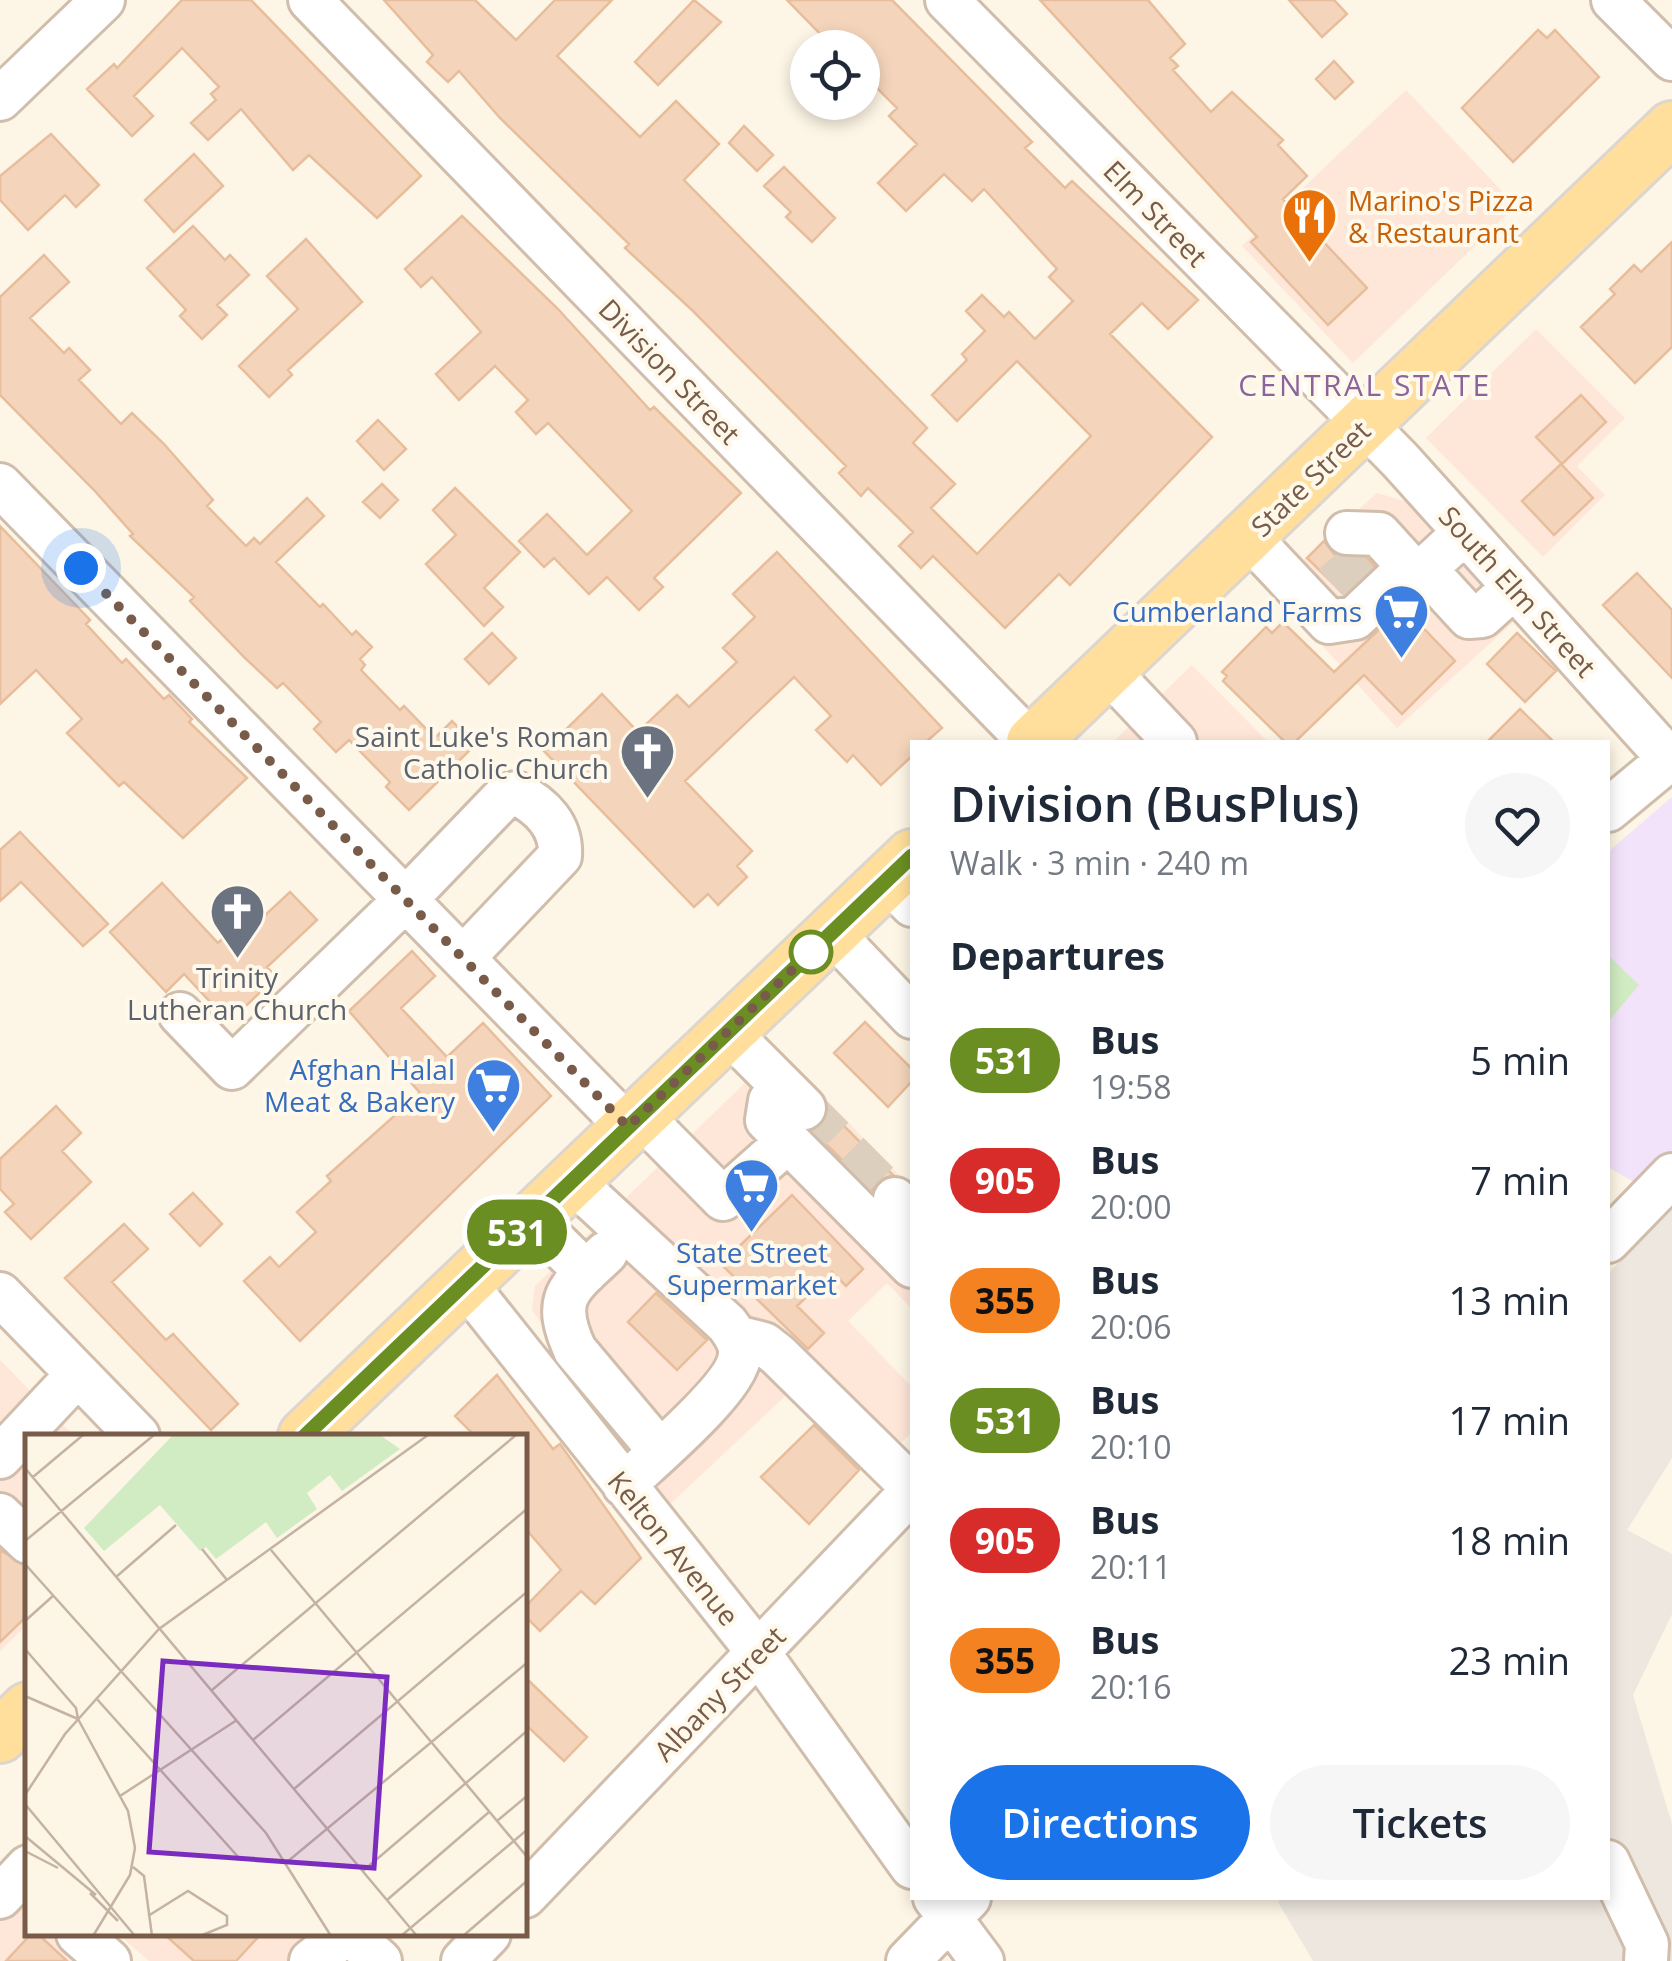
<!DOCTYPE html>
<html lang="en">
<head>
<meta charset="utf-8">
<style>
  :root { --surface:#fff; --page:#f6f6f7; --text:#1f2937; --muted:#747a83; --accent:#1a73e8 }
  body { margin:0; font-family:"Open Sans",sans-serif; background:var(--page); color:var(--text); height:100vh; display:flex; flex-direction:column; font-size:38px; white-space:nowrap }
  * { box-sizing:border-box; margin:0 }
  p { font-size:32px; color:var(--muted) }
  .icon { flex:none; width:55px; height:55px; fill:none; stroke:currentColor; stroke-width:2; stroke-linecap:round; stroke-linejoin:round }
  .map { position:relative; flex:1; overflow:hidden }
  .side { position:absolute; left:910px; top:740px; width:700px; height:1160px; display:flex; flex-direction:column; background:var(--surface); border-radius:0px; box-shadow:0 5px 15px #0003 }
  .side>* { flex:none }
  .badge { padding:0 20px; border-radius:32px; font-size:35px; line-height:65px }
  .buttons { position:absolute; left:790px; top:30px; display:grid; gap:20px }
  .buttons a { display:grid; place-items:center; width:90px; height:90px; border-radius:50%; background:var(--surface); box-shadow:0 5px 15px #0003; font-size:50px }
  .you { position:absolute; width:50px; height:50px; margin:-25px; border:8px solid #fff; border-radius:50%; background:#1a73e8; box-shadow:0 0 0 15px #1a73e833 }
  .map>.badge { position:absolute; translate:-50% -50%; box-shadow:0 0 0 5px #fff }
  h2 { padding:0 40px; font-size:38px; line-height:90px }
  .round { display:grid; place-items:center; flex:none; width:105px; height:105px; border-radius:52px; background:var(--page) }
  .head { display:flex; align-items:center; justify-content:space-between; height:170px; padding:0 40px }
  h1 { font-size:48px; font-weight:600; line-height:75px }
  .cta { display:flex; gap:20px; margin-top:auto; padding:20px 40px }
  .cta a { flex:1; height:115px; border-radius:60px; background:var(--accent); color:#fff; font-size:40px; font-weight:600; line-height:115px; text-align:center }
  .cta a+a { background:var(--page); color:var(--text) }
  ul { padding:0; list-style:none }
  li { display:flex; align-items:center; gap:30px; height:120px; padding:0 40px }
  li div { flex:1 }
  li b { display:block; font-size:38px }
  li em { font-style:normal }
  li .badge { min-width:110px; font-weight:700; text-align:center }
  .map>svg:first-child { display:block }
  .commercial { fill:#fee6d8 }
  .industrial { fill:#ede7df }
  .education { fill:#f2e2fa }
  .green { fill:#d1ecc3 }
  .building { fill:#f4d5bb; stroke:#e8bd9b; stroke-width:2.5 }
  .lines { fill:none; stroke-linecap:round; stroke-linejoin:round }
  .minor-tunnel { stroke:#dccfbe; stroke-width:42; stroke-dasharray:42 21; stroke-linecap:butt }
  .minor-casing { stroke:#d0bdab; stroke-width:48 }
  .major-casing { stroke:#dcd5d0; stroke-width:58 }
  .minor { stroke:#fff; stroke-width:42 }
  .major { stroke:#ffdf9b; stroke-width:52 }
  .line-casing { stroke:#fff; stroke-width:22 }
  .line { stroke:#6b8e23; stroke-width:15 }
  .walk { stroke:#785c49; stroke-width:10; stroke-dasharray:0 18 }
  .stop-dot { fill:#fff; stroke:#6b8e23; stroke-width:5 }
  .labels { text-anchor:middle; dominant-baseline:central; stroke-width:8; stroke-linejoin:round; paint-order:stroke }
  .food-label { font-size:28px; fill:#c56008; stroke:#fff9ec; text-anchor:start }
  .street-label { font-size:28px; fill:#785c49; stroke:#fff9ec }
  .shop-label { font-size:28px; fill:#366cbe; stroke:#fff9ec; text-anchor:end }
  .worship-label { font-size:28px; fill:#5b616d; stroke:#fff9ec; text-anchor:end }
  .neighbourhood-label { font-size:30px; letter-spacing:2.5px; fill:#8c649c; stroke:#fff9ec }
  .inset-road { fill:none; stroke:#c4b3a2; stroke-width:2.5 }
  .view { fill:#7b2cbf; fill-opacity:0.15; stroke:#7b2cbf; stroke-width:5 }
  .inset-edge { fill:none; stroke:#785c49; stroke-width:5 }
</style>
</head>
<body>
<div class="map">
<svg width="1672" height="1961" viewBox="0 0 1672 1961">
  <rect width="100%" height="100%" fill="#fdf5e5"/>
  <!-- commercial -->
  <path class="commercial" d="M1406 90 1516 206 1353 363 1242 246Z
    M1536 329 1625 418 1577 466 1605 495 1543 557 1426 438Z
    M1377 493 1418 505 1520 616 1397 728 1271 589Z
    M1192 665 1268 742H1113Z
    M779 1050 912 1189V1309L887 1283 848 1321 912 1387V1432L877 1467 797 1385 668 1506 532 1310 535 1286Z
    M0 1360 74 1436H28L27 1625 0 1651Z
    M0 1888 27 1913 28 1934H51L81 1961H0Z
    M118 1934H301L328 1961H149Z"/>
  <!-- industrial -->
  <path class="industrial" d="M1672 1205V1458L1627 1530 1672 1554V1614L1633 1695 1672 1824V1961H1313L1278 1902 1282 1898H1608V1274Z"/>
  <!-- education -->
  <path class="education" d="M1672 797V1204L1608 1167V852Z"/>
  <!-- green -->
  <path class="green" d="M1608 955 1639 985 1608 1022Z"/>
  <!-- building -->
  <path class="building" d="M182 0H251L421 176 377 218 309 155 293 170 241 109 208 140 191 123 216 100 211 94 219 87 182 48 134 96 153 116 132 136 87 89 114 64 117 68Z
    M384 0H475L516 40 555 0H612L557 56 640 137 676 101 719 144 684 180 927 428 913 443 955 484 931 508 977 554 1091 436 1017 361 957 421 932 395 967 360 962 354 985 331 966 311 982 295 1004 317 1009 312 1035 339 1073 301 1049 277 1057 269 984 189 972 201 944 174 906 211 878 183 917 144 889 116 897 108 862 73V48H834L787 0H892L1032 142 1025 148 1065 188 1072 181 1198 300 1168 329 1142 303 1110 334 1212 437 1070 585 1059 574 1005 628 933 556 921 568 899 546 913 532 868 488 861 496 839 473 846 466 693 311 625 248 629 244 500 118 459 71 448 82 427 62 433 55Z
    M694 0 721 22 658 85 635 62Z
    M1040 0H1148L1185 44 1170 58 1178 66 1173 70 1211 112 1232 92 1283 140 1278 145 1307 176 1283 199 1367 288 1328 325 1251 242 1257 237Z
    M1289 0H1334L1347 14 1322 37Z
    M1538 30 1547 38 1555 30 1599 77 1513 162 1462 108Z
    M1334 61 1353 82 1335 99 1316 79Z
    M744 126 773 155 757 171 729 143Z
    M51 134 99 185 76 207 65 195 28 230 0 200V176Z
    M194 154 223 186 174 232 145 200Z
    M784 167 835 218 812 242 786 217 791 212 764 186Z
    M462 216 558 309 650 410 654 407 741 493 654 578 663 587 639 610 607 577 589 594 554 558 544 567 519 541 547 514 587 555 632 511 548 423 536 434 516 412 528 400 495 366 459 400 436 374 481 332 432 277 421 287 405 269Z
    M193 226 225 260 230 255 249 275 217 305 227 315 202 339 180 316 186 310 147 268Z
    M306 239 362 302 288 370 292 375 269 397 239 366 298 309 267 276Z
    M1672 242V347L1635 383 1581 327 1615 294 1610 289 1634 265 1641 272Z
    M44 255 69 282 30 318 64 353 69 348 90 370 79 380 121 424 132 413 164 444 213 500 207 506 246 546 254 538 260 544 307 498 324 516 276 562 320 607 323 604 352 635 356 631 372 647 360 659 365 665 361 670 400 710 404 706 435 738 452 721 475 745 409 810 386 787 390 782 349 740 336 752 314 729 321 722 283 683 277 688 245 658 190 601 194 597 130 536 133 534 94 490 0 395V297Z
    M1581 395 1606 422 1562 464 1536 437Z
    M378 420 406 449 384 470 357 441Z
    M1561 464 1593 498 1554 535 1522 501Z
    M382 484 398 500 380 518 363 502Z
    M455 488 520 552 484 588 503 607 484 626 426 564 456 535 433 510Z
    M0 526 90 620 86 624 122 663 126 659 164 699 169 695 192 719 189 722 247 778 183 838 124 782 119 786 67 733 82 719 36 670 0 704Z
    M1324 541 1335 555 1368 559 1374 566 1344 594 1307 558Z
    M777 552 942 728 926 742H912V756L881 785 853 755 847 762 816 730 831 716 794 677 685 781 752 851 737 866 747 877 718 905 708 894 694 907 544 751 602 694 638 732 677 695 689 707 737 662 723 648 755 617 733 594Z
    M1637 573 1672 610V678L1603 605Z
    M1403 607 1455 661 1402 714 1364 675 1295 742H1285L1223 681 1227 676 1222 672 1266 627 1272 633 1283 622 1334 672Z
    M492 633 516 658 489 684 465 659Z
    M1517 633 1556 671 1525 702 1487 664Z
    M1520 709 1554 742H1487Z
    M20 832 108 924 83 946 21 882 0 901V850Z
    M162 883 218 943 252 911 260 920 290 892 317 920 267 967 276 977 229 1022 184 974 166 992 110 932Z
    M412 951 435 976 401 1008 447 1057 483 1023 551 1096 300 1341 244 1281 270 1257 279 1267 316 1232 297 1212 331 1181 327 1176 420 1093 349 1011Z
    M865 1022 912 1069V1081L888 1107 834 1053Z
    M56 1106 81 1133 62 1151 91 1182 31 1239 5 1212 14 1204 0 1189V1159Z
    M828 1110 893 1175 878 1181 872 1190 813 1131 822 1125Z
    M193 1193 222 1224 200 1246 170 1214Z
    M792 1195 863 1269 846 1286 832 1272 797 1306 824 1333 808 1349 721 1264Z
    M124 1224 148 1249 112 1282 166 1340 173 1334 238 1404 211 1430 65 1278Z
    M656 1293 707 1340 677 1370 628 1322Z
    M497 1375 553 1449 560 1444 641 1558 595 1604 581 1591 540 1631 525 1616V1607L561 1570 525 1528V1436H475L455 1416Z
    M814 1425 859 1470 809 1524 761 1477Z
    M0 1550 28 1566V1615L0 1642Z
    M525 1677 587 1737 564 1761 525 1724Z
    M31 1934H38L67 1961H6Z
    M164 1934H261L236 1961H194Z"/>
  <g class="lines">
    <!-- minor-tunnel -->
    <path class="minor-tunnel" d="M1333 585 1367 554
      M804 1108 895 1199"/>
    <defs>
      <path id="minor" d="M310 0 1030 742
        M947 0 1400 460 1669 759
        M1613 0 1672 59
        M0 99 103 0
        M0 485 628 1127
        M1347 533 1379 534 1409 567
        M1248 536 1329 622 1355 618 1409 567 1425 569 1465 532
        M1425 569 1469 617 1482 616 1514 587
        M1108 671 1175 742
        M1608 810 1672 757
        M888 880 912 905
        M832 933 912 1017
        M180 1014 232 1068 405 900 505 796 516 793C542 806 562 826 560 856L463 958
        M728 1032 804 1108
        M791 1095 770 1101 767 1120 912 1266
        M640 1115 723 1199 788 1141
        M571 1180 727 1324C733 1332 740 1341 740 1352 741 1385 650 1460 624 1485
        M895 1199 912 1216
        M531 1218 586 1272
        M1608 1241 1672 1175
        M606 1253C569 1288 551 1297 575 1350L659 1450
        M464 1282 758 1652 912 1867
        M0 1294 138 1436
        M736 1337 764 1344 778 1355 912 1487
        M0 1457 78 1374
        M0 1515 28 1542
        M1608 1862 1647 1944 1646 1961
        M525 1896 912 1491
        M0 1897 28 1867
        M935 1898 982 1961
        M78 1934 109 1961
        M350 1934 380 1961
        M311 1961 346 1934
        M463 1961 489 1934
        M908 1961 969 1898"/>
      <path id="major" d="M1033 742 1672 128
        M305 1436 912 856
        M0 1736 28 1709"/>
    </defs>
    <!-- minor casing -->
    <use href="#minor" class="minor-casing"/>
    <!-- major casing -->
    <use href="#major" class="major-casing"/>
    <!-- minor -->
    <use href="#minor" class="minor"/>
    <!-- major -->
    <use href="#major" class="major"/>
  </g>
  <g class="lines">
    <defs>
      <path id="line" d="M305 1436 912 856"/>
    </defs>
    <!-- line casing -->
    <use href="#line" class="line-casing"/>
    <!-- line -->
    <use href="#line" class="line"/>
    <!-- walk -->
    <path class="walk" d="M81 568 628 1127 811 952"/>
  </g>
  <!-- icons -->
  <defs>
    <symbol id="restaurant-pin" viewBox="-11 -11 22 30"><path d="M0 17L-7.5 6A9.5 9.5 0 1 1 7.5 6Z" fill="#e8710a" stroke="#fff9ec"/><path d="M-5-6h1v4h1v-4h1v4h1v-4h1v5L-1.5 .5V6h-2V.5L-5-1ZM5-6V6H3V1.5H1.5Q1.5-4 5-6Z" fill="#fff"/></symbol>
    <symbol id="supermarket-pin" viewBox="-11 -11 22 30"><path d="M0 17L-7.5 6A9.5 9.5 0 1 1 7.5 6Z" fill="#3f7fe0" stroke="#fff9ec"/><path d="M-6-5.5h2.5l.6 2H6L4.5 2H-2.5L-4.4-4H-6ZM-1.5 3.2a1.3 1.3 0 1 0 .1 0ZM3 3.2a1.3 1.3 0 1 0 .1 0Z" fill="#fff"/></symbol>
    <symbol id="church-pin" viewBox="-11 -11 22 30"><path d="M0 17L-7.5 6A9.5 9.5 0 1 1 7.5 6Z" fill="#6b7280" stroke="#fff9ec"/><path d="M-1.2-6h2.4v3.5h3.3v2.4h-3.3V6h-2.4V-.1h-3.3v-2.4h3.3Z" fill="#fff"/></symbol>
  </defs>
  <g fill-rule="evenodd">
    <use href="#restaurant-pin" x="1278" y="184" width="63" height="86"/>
    <use href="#supermarket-pin" x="1370" y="580" width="63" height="86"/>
    <use href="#church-pin" x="616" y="720" width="63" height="86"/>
    <use href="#church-pin" x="206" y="880" width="63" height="86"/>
    <use href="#supermarket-pin" x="462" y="1054" width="63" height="86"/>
    <use href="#supermarket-pin" x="720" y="1154" width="63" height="86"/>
  </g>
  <!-- markers -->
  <circle class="stop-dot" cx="811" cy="952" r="20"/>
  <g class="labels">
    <!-- food labels -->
    <g class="food-label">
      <text x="1348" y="200">Marino's Pizza<tspan x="1348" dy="32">&amp; Restaurant</tspan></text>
    </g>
    <!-- street labels -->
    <g class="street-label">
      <text transform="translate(1156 213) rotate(46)">Elm Street</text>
      <text transform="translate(670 371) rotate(46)">Division Street</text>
      <text transform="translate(1310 478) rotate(-44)">State Street</text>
      <text transform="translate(1518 591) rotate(48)">South Elm Street</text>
      <text transform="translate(674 1548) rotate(51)">Kelton Avenue</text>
      <text transform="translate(719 1693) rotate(-46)">Albany Street</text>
    </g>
    <!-- shop labels -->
    <g class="shop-label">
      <text x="1362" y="611">Cumberland Farms</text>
      <text x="455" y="1069">Afghan Halal<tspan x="455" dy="32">Meat &amp; Bakery</tspan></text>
      <text x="752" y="1252" text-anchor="middle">State Street<tspan x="752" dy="32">Supermarket</tspan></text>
    </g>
    <!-- worship labels -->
    <g class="worship-label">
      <text x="609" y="736">Saint Luke's Roman<tspan x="609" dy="32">Catholic Church</tspan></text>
      <text x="237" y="977" text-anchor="middle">Trinity<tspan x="237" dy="32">Lutheran Church</tspan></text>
    </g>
    <!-- neighbourhood labels -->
    <g class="neighbourhood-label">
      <text x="1365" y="384">CENTRAL STATE</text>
    </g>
  </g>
  <!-- overview -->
  <g transform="translate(25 1434)">
    <rect width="502" height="502" fill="#fdf5e5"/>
    <path d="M148 1H355L375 15 317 57 305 41 282 59 292 75 252 104 241 88 191 125 181 113 175 117 135 71 79 117 59 94Z" fill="#d1ecc3"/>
    <path class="inset-road" d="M0 34 392 502M8 43 58 1M0 107 129 1M177 115 202 146M246 116 503 424M0 130 241 399 306 502M91 143 151 91M0 187 29 161M0 215 51 274 53 285M187 256 491 1M0 262 53 285M71 264 215 425M53 285 103 377 110 414 105 441 68 502M228 306 503 74M269 355 503 157M0 361 40 300 134 195 403 1M95 362 212 286M0 370 110 502M472 387 503 361M0 402 71 461M0 417 33 434M262 428 503 228M108 433 119 442 127 502M338 437 503 296M65 459 93 487M362 466 464 378M123 482 163 457 202 482V491L175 502M376 502 503 395M438 502 503 446"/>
    <path class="view" d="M138 227 362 243 349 434 124 418Z"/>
    <rect width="502" height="502" class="inset-edge"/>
  </g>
</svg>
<div class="buttons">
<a><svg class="icon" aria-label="locate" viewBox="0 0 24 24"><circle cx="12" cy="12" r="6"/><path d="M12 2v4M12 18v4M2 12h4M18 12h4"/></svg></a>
</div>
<div class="you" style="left:81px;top:568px"></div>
<b class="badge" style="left:517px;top:1232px;background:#6b8e23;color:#fff">531</b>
<section class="side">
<div class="head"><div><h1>Division (BusPlus)</h1><p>Walk · 3 min · 240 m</p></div><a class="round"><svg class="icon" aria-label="heart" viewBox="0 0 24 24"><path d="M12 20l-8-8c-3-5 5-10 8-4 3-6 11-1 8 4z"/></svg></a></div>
<h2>Departures</h2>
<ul>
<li><span class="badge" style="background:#6b8e23;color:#fff">531</span><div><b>Bus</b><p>19:58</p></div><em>5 min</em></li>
<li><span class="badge" style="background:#d72c2a;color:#fff">905</span><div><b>Bus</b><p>20:00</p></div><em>7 min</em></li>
<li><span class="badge" style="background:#f58220;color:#111">355</span><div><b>Bus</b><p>20:06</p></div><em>13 min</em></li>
<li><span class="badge" style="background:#6b8e23;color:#fff">531</span><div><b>Bus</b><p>20:10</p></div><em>17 min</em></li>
<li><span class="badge" style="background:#d72c2a;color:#fff">905</span><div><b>Bus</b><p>20:11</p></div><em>18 min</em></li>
<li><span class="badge" style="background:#f58220;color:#111">355</span><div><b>Bus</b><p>20:16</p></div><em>23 min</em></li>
</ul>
<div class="cta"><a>Directions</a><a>Tickets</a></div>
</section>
</div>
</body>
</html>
